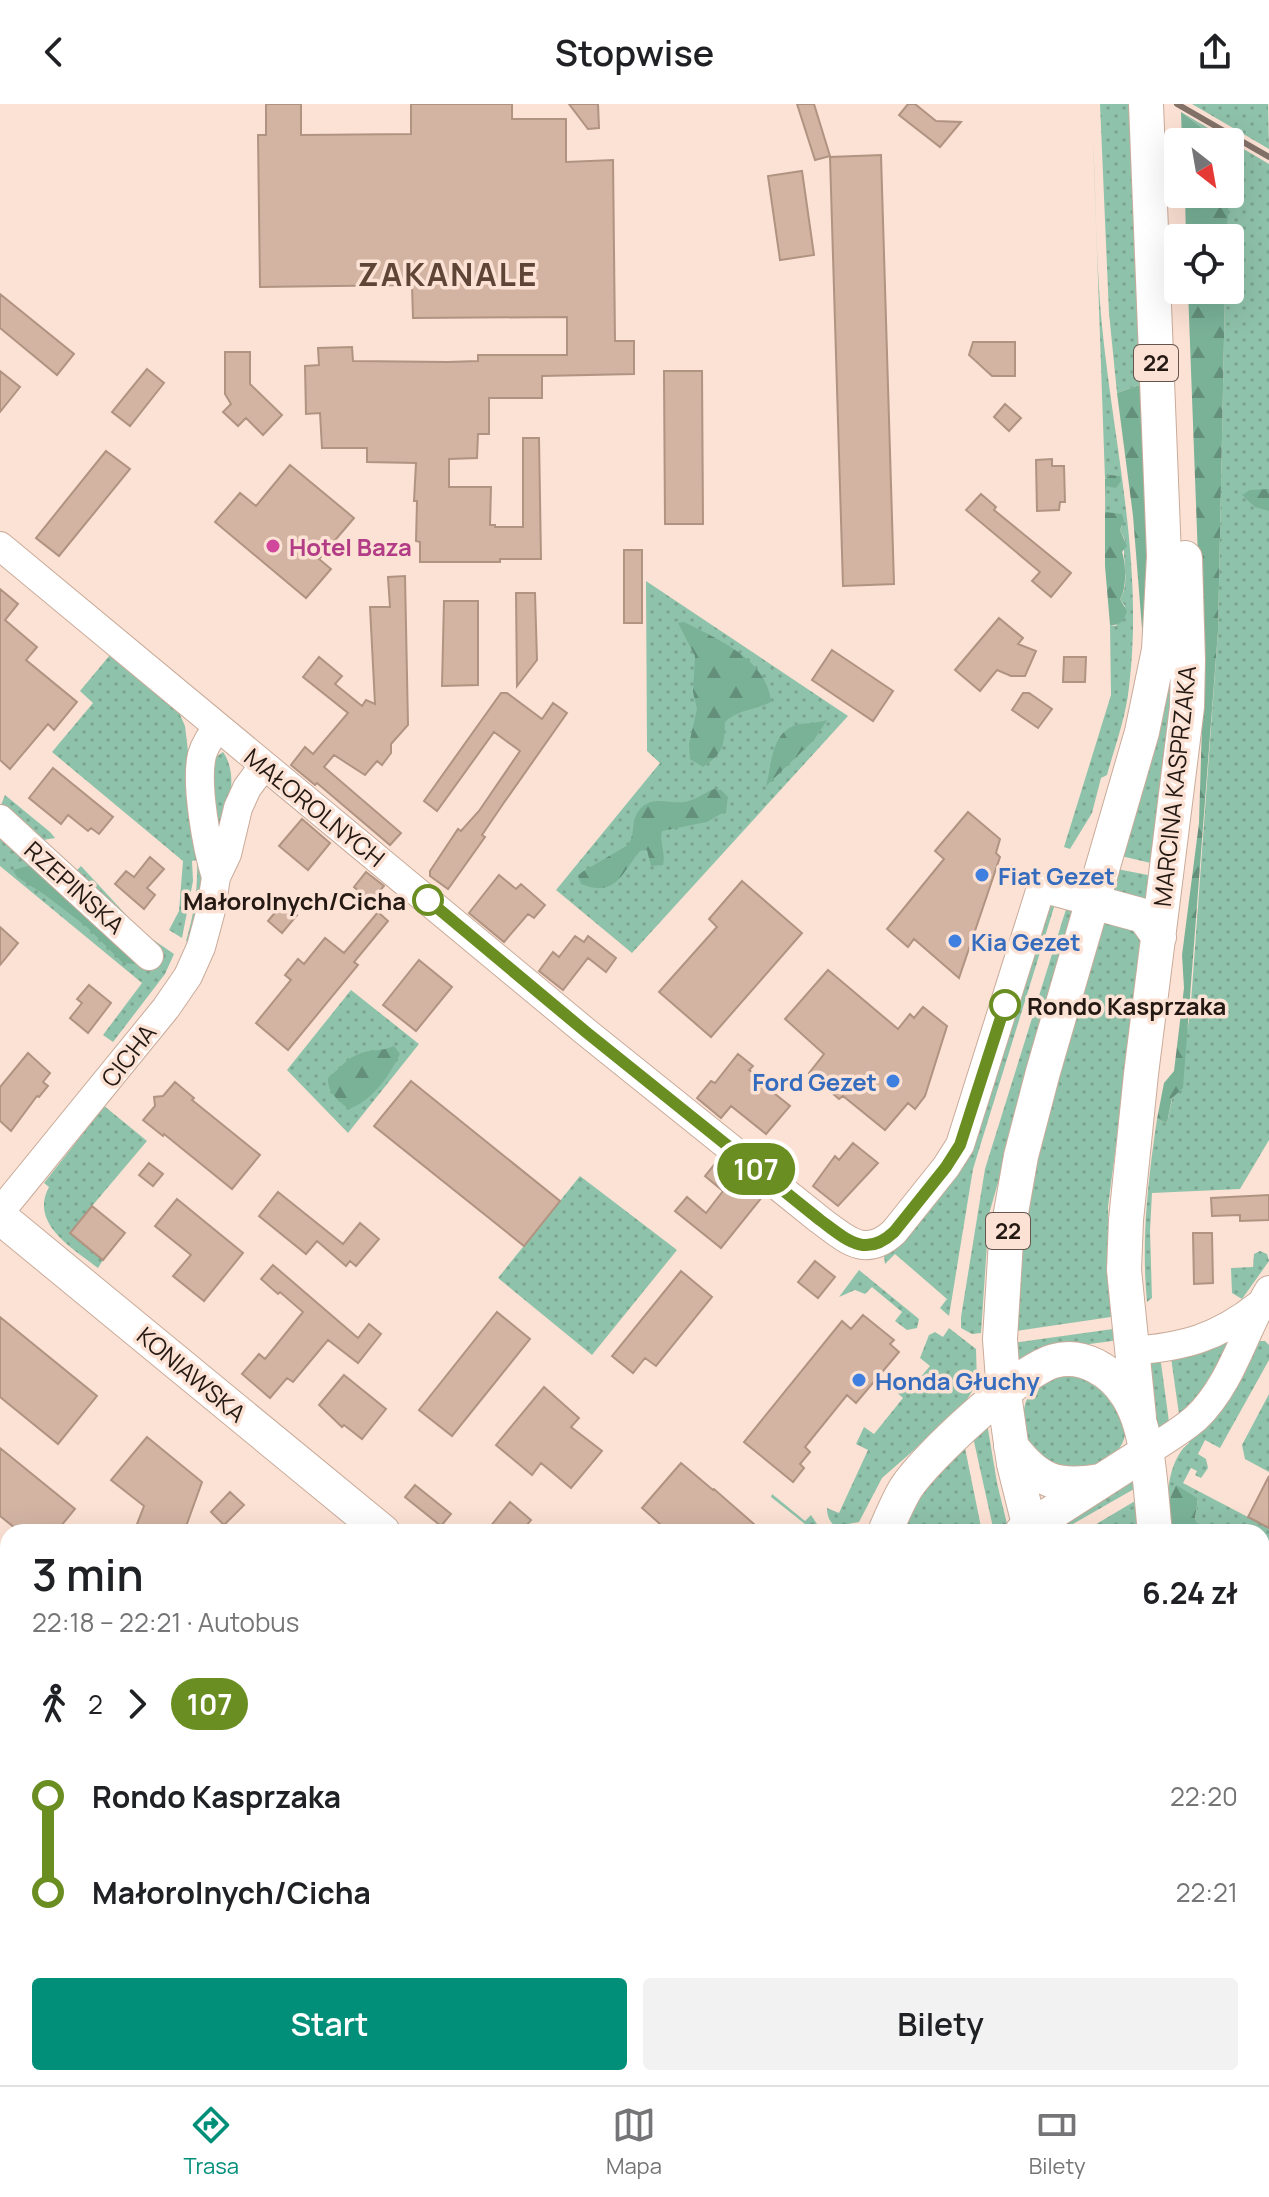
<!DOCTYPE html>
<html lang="pl">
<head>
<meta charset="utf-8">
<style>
  :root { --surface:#fff; --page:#f2f2f2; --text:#202124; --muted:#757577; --line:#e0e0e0; --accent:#028f79 }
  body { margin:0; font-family:Manrope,sans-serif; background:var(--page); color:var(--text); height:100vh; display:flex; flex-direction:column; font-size:30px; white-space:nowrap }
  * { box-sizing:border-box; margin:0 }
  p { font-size:26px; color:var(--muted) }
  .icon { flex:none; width:44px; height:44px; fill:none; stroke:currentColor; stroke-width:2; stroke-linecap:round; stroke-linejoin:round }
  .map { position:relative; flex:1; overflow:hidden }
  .details { position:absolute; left:0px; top:1420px; width:1270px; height:562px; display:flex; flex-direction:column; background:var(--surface); border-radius:24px 24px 0 0; box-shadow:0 8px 32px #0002 }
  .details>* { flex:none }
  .badge { padding:0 16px; border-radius:26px; font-size:28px; line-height:52px }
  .needle { width:52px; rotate:149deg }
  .tools { position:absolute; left:1164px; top:24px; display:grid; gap:16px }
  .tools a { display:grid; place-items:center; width:80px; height:80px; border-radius:8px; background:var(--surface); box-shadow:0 8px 32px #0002; font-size:40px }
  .map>.badge { position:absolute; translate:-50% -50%; box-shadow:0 0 0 4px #fff }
  .legs { display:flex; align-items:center; gap:12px; height:88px; padding:0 32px; font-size:26px }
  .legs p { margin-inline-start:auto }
  .summary { display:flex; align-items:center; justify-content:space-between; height:136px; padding:0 32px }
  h1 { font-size:44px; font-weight:600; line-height:60px }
  .primary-button { display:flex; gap:16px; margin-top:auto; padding:16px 32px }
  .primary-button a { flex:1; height:92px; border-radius:8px; background:var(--accent); color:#fff; font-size:32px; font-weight:600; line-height:92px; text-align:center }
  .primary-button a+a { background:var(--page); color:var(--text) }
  ul { padding:0 32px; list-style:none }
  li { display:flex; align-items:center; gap:28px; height:96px; font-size:30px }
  li i { display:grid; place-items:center; width:12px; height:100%; margin:0 10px; background:currentColor }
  li i::after { content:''; width:20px; height:20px; margin:-10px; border:6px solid; border-radius:50%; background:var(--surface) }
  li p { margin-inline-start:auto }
  li:first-child i { background:linear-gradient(#0000 50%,currentColor 0) }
  li:last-child i { background:linear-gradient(currentColor 50%,#0000 0) }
  header { display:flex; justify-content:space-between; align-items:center; height:104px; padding:0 32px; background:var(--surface); font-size:36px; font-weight:600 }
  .tabs { display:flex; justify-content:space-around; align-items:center; height:112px; border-top:2px solid var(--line); background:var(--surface); font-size:22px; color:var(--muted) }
  .tabs a { display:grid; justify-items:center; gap:4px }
  .tabs .active { color:var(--accent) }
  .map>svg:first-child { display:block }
  .grass { fill:url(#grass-dots) }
  .forest { fill:url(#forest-firs) }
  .park { fill:#8fc2aa }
  .building { fill:#d3b4a3; stroke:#b19382; stroke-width:2 }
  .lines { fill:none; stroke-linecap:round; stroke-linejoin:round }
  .minor-casing { stroke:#c9ab9a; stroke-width:30 }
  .major-casing { stroke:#c9ab9a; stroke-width:36 }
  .minor { stroke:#fff; stroke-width:28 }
  .major { stroke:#fff; stroke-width:34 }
  .rail { stroke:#837268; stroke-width:6 }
  .line-1-casing { stroke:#fff; stroke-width:18 }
  .line-1 { stroke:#6b8e23; stroke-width:12 }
  .hotel-dot { fill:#d1479c; stroke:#fce2d4; stroke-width:3 }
  .shop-dot { fill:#3f7fe0; stroke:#fce2d4; stroke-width:3 }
  .stop-1-dot { fill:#fff; stroke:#6b8e23; stroke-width:4 }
  .labels { text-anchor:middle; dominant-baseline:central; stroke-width:7; stroke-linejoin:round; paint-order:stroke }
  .shield { fill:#fce2d4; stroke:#65554d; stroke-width:2 }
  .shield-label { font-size:22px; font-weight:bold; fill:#241913 }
  .hotel-label { font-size:24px; font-weight:bold; fill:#b23c85; stroke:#fce2d4; text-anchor:start }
  .street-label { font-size:24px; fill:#241913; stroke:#fce2d4 }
  .shop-label { font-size:24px; font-weight:bold; fill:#366cbe; stroke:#fce2d4; text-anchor:start }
  .stop-label { font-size:24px; font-weight:bold; fill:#241913; stroke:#fce2d4; text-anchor:end }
  .district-label { font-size:32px; font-weight:bold; letter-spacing:2px; fill:#5f4536; stroke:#fce2d4 }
</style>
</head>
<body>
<header><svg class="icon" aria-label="back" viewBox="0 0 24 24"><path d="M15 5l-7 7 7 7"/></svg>Stopwise<svg class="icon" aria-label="share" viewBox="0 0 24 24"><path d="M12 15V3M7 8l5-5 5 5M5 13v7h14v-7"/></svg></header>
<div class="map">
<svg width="1269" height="1981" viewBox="0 0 1269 1981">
  <defs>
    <pattern id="grass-dots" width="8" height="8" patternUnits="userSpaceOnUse" patternTransform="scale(2)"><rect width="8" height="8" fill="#8fc2aa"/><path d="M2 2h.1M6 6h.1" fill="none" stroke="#7ba691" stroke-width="1.8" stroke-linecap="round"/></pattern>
    <pattern id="forest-firs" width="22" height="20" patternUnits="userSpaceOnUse" patternTransform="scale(2)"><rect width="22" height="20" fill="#7ab298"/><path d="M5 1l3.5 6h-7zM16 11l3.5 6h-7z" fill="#64907b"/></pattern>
  </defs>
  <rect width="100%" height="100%" fill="#fce2d4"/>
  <!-- grass -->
  <path class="grass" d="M1100 0H1132L1145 279 1117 289 1109 209Z
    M1192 0H1268L1269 45Z
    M1181 8 1269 60V1036L1240 1085 1152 1089 1150 1127 1152 1194 1147 1198C1141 1136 1148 1076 1157 1015L1167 1019 1190 912 1218 527 1225 186H1230V134H1227L1230 38H1221Z
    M1093 34C1096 97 1096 160 1102 222 1114 342 1144 462 1129 583 1126 613 1115 642 1107 671L1101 674 1092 709 1070 745 1064 743 1111 591 1110 521 1116 522 1125 502 1120 495C1131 479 1121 454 1125 436L1120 426 1122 422 1105 408 1106 381 1110 371 1105 375Z
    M646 477 848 612 632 849 556 786 660 659 647 647Z
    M1170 544 1178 566 1155 760 1121 752Z
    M110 551 177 604 185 622 203 772 191 840 186 837C194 810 198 785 197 756L192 757 193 777 182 834 169 826 179 807 183 757 52 648 93 599 80 587Z
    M223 648C242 675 224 718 216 746L213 655Z
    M5 691 50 728 55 734 37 737 6 713 1 701Z
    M0 723 76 767 81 762 142 828 174 850 165 870 113 938 103 931 142 879 0 762Z
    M1117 765 1153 772 1147 794 1141 796 1117 791 1113 784Z
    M1055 800 973 1065 949 1212 940 1204 947 1195 895 1150 885 1160 884 1152 960 1056 1046 806Z
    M1067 802 1075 811 989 1110 981 1229 972 1230 961 1224V1213L985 1065Z
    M1103 817 1144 825 1108 1103 1111 1213 1016 1227 1014 1163 1029 1067Z
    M351 886 419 940 348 1029 287 966Z
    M103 1001 147 1037 70 1128 103 1156 98 1164C73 1144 29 1120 49 1083L44 1079 85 1027Z
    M580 1072 677 1146 592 1251 498 1174Z
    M1260 1147 1267 1150 1269 1157 1242 1195 1232 1189 1231 1164 1253 1163 1254 1150Z
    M859 1166 919 1215 917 1224 907 1226 895 1217 902 1208 872 1183 865 1190 855 1186 839 1193Z
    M949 1224 976 1245 977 1279 962 1304 882 1374 859 1418 848 1420 844 1427C833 1423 827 1416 827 1404L839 1409 868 1346 856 1340 864 1323 874 1330 903 1294 894 1286 899 1281 908 1288 930 1262 920 1254 929 1231 935 1228 943 1233Z
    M1113 1225 1114 1236 1112 1237 1052 1245 1015 1265 1013 1239Z
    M1233 1230 1207 1288 1179 1310 1171 1254Z
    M1255 1237H1265L1269 1241V1256L1220 1344 1205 1336 1198 1350 1206 1355 1208 1364 1201 1374 1195 1371 1197 1367 1191 1364 1183 1379 1265 1422 1269 1415V1542L1262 1537V1428H1200L1195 1414 1198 1394 1176 1382 1168 1399C1167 1382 1172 1352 1189 1339L1188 1331Z
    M1149 1257 1161 1259 1169 1318 1158 1326Z
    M1064 1267 1102 1275C1108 1288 1123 1306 1125 1320 1130 1353 1092 1363 1069 1371L1025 1341C1022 1290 1021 1294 1064 1267Z
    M1269 1290V1368L1245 1355 1242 1341Z
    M987 1319 997 1379 1008 1424 1004 1428H994L973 1333Z
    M964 1339 982 1428H892L906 1401Z
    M1133 1375 1134 1385 1059 1428H1044Z
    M772 1390 805 1417 811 1411 817 1420V1428H807L810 1424 771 1393Z
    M1135 1397 1139 1428H1083Z
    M0 1571 8 1574V1874L6 1932H8V1974H33V1981H0Z
    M1262 1844 1269 1849V1876L1262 1886Z
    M1269 1893V1981H1218L1222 1974H1262V1905Z
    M302 1974H380L383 1981H301Z
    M551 1974H599L597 1981H544Z
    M693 1974H815L823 1981H701Z
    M950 1974H1001L1009 1981H947Z
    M1084 1974H1197L1192 1981H1092Z"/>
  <!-- forest -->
  <path class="forest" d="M1181 8 1221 38H1182Z
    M1185 90H1229L1227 134H1186Z
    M1188 186H1225L1218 527 1183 984 1172 994 1167 1019 1157 1015 1164 979 1174 967 1184 884 1182 851 1199 719 1203 588Z
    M1145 279 1152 448 1143 537 1133 412 1117 289Z
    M1110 371 1120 372 1121 377 1116 384 1106 382 1105 408 1122 410 1124 417 1120 426 1127 442 1122 448C1126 459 1127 485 1120 495L1127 507C1124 516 1121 522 1110 521L1105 462V375Z
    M1269 385V407L1255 403 1242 391 1250 386Z
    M684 518C717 535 767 555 771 598 755 606 737 606 725 618 724 643 724 648 703 663L690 655 689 640 697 605 693 588 695 552 678 519Z
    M827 616 814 636 766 682C772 660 771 629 796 621 806 618 816 620 827 616Z
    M714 685 721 686 728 693 726 707 707 718 662 727C659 740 666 748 663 761L651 762 647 746 640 747C621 770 616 794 581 780L578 772 582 768 628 741C636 730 630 716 640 705 653 691 668 700 684 698 694 697 704 689 714 685Z
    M28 762 38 764 136 860 123 859 87 823 45 791 17 773 13 766Z
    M394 942 400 950C389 972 373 996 349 1005 339 997 327 988 328 974 338 966 348 953 361 949 373 945 381 948 394 942Z
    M1176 1381 1198 1394 1195 1414 1200 1428H1172L1168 1399Z
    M1262 1537 1269 1542V1698L1262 1686Z
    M1262 1786 1269 1793V1849L1262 1844Z
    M480 1974H551L544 1981H480Z
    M599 1974H693L701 1981H597Z
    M815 1974H882L900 1981H823Z"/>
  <!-- park -->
  <path class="park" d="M0 1760H8L1 1981H0Z
    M33 1974H89L88 1981H33Z"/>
  <!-- building -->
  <path class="building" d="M266 0H301V31L411 30V0H512V15H566V58L613 56 615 237H634V270L542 272V294H489V330H478L477 354 449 355V383H491L490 421H495V423H523V334H539L541 455H500V458H420V438L416 437 417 397H414L416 359 367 358V344H322L320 309 306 310 305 262 319 261 318 244 352 243 353 257 448 258 478 257V251H567V213L413 214 412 181 260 183 258 31H266Z
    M569 0H598L599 24 588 25Z
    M797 0H814L830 52 815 56Z
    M908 0H915L936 17 961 18 940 43 899 11Z
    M881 51 894 480 843 482 830 53Z
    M802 67 814 151 780 156 768 72Z
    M0 190 74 250 57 271 0 224Z
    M973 238H1015V272H992L969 251Z
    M225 248H250V280L282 311 263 331 246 314 238 322 223 308 231 300 225 290Z
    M147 265 164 279 130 322 112 308Z
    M0 267 20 283 0 308Z
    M664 267H702L703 420H665Z
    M1005 300 1021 314 1009 327 994 313Z
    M106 347 130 365 59 452 36 434Z
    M1052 355V362H1064L1065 398H1060L1059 406 1037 407 1036 356Z
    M290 361 354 414 319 455 331 465 306 494 215 418 240 389 256 402Z
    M981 390 996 403 994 406 1071 469 1051 493 1032 477 1040 468 966 406Z
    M624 446H642V519H624Z
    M405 472 408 621 391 640V649L382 661 377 657 365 671 334 651 324 663 401 729 390 741 317 679 315 681 291 661 305 643 313 650 348 609 303 573 319 553 342 572 335 580 362 602 366 596 375 600 370 503H390L388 473Z
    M0 485 18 500 5 516 37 543 26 556 77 598 54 626 48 620 10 665 0 656Z
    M516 489H535L537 556 517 582Z
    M444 497H478V581L442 582Z
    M999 514 1023 534 1018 540 1036 547 1025 572H1011L997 566 980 587 955 566Z
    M832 546 893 587 873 617 812 576Z
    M1064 553H1086L1085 578H1063Z
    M501 589H507L542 615 553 599 567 609 503 700 482 731 485 733 448 785 430 772V767L458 725 461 727 479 707 520 647 494 628 437 707 424 697Z
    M1023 589H1029L1052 605 1038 624 1012 606Z
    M53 664 113 713 99 730 91 724 88 727 68 711 61 720 29 694Z
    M968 708 1000 735 996 749 1000 753 959 874 914 835 908 843 887 825 944 755 935 747Z
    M302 715 330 739 308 766 279 742Z
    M150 753 164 765 147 784 155 791 144 805 115 780 126 767 134 773Z
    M366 768 384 782 371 797 354 783Z
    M499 771 516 785 521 780 545 801 534 814 528 810 504 838 469 809Z
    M742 777 802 829 711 933 659 888 717 823 709 815Z
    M283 799 297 811 282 829 268 817Z
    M378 808 388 817 354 858 358 861 288 946 256 919 291 876 285 871 298 855 304 860 325 834 344 849Z
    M0 823 18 839 0 861Z
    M575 832 584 838 588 832 616 854 606 868 588 854 563 886 539 867 553 848 559 853Z
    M419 856 452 883 416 927 383 901Z
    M828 866 898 925 910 910 914 914 923 903 947 922 925 992 915 1005 908 999 885 1026 843 992 839 995 809 969 824 950 785 915Z
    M89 881 111 899 88 929 70 914 82 899 77 895Z
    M28 949 50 969 43 978 48 982 39 993 37 992 11 1027 0 1017V983Z
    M738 950 753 962 749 966 756 971 754 973 790 1002 766 1030 731 1002 721 1014 697 994 711 977 715 979Z
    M411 977 560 1097 524 1142 374 1022Z
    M175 978 194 994 192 996 260 1051 232 1085 164 1030 163 1032 143 1016 155 1002 154 993 163 992Z
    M853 1039 878 1059 838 1102 813 1082 835 1052 839 1056Z
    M718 1056 763 1092 721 1144 675 1107 687 1093 706 1109 723 1087 705 1072Z
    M149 1059 163 1070 153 1082 139 1071Z
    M278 1088 343 1140 360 1119 379 1135 356 1162 350 1157 346 1162 317 1137 306 1150 259 1112Z
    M1269 1091V1116L1240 1117V1111L1212 1112 1211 1094Z
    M177 1095 243 1149 204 1197 173 1172 191 1151 155 1122Z
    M92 1102 125 1129 103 1156 70 1129Z
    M1193 1129H1212L1213 1179 1194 1180Z
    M815 1157 835 1173 818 1194 798 1178Z
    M273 1161 358 1234 369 1220 381 1230 358 1259 328 1236 293 1278 287 1274 270 1294 242 1270 259 1250 265 1255 303 1208 280 1188 278 1190 261 1175Z
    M681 1167 712 1193 656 1262 645 1254 633 1269 612 1252Z
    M497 1208 530 1235 452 1332 419 1306Z
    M863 1211 894 1236 890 1240 899 1248 856 1299 847 1291 805 1343 810 1348 800 1360 804 1364 793 1378 744 1338 842 1217 851 1225Z
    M0 1213 97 1292 58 1340 0 1293Z
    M344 1271 386 1305 362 1335 344 1321 342 1323 319 1301Z
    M544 1283 579 1314 571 1323 602 1347 571 1384 541 1359 532 1371 496 1341Z
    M147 1333 202 1378 184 1428H134L144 1402 111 1376Z
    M0 1344 75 1405 56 1428H20L0 1412Z
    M681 1359 713 1386 714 1385 763 1428H669L642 1404Z
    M1269 1372V1424L1248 1413Z
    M415 1381 451 1410 441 1422 405 1393Z
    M230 1388 244 1401 224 1421 211 1408Z
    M510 1398 531 1416 521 1428H486Z"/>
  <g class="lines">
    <defs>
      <path id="minor" d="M0 442 586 928 820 1116C846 1135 865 1155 894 1128L946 1063 960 1041 1041 784 1093 798
        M0 715 149 852
        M216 773C207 745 195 679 202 651 205 640 211 632 218 623
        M0 1108 166 904 188 872 201 843 211 806 216 773 227 750 238 704 247 684 264 661
        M1131 1247C1184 1243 1217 1234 1259 1201
        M1145 1349C1162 1338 1180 1328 1196 1314 1232 1280 1244 1227 1269 1186"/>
      <path id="major" d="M1093 798 1144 812 1159 833
        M0 1113 383 1428
        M1139 1313 1124 1166 1126 1116 1141 970 1187 603 1188 556 1185 454
        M1011 1342C1038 1378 1057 1384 1100 1377
        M885 1428C891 1414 898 1397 906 1384 927 1352 1019 1267 1054 1257 1083 1249 1112 1267 1127 1291 1150 1326 1150 1386 1155 1428
        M1022 1428 1145 1349
        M1031 1428 1014 1360 1004 1290 1000 1235 1006 1137 1021 1052 1043 968 1142 628 1159 546 1164 452 1146 0
        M1262 1707 1269 1717
        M1262 1768 1269 1775
        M1045 1974 1053 1981"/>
    </defs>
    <!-- minor casing -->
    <use href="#minor" class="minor-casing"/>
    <!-- major casing -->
    <use href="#major" class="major-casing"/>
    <!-- minor -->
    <use href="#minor" class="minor"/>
    <!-- major -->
    <use href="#major" class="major"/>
    <!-- rail -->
    <path class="rail" d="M1177 0 1269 53"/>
  </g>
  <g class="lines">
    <defs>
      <path id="line-1" d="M428 796 586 928 820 1116C846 1135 865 1155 894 1128L946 1063 960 1041 1005 901"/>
    </defs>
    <!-- line-1 casing -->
    <use href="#line-1" class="line-1-casing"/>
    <!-- line-1 -->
    <use href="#line-1" class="line-1"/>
  </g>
  <!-- markers -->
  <circle class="hotel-dot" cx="273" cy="442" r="8"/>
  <g class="shop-dot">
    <circle cx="982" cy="771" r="8"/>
    <circle cx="955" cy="837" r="8"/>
    <circle cx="893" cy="977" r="8"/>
    <circle cx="859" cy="1276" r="8"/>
  </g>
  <g class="stop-1-dot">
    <circle cx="428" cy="796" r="14"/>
    <circle cx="1005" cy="901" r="14"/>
  </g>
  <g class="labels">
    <!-- shield labels -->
    <g class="shield">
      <rect x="1134" y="241" width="44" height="36" rx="6"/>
      <rect x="986" y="1109" width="44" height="36" rx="6"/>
    </g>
    <g class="shield-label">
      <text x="1156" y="259">22</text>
      <text x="1008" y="1127">22</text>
    </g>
    <!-- hotel labels -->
    <g class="hotel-label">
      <text x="289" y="442">Hotel Baza</text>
    </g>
    <!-- street labels -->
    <g class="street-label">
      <text transform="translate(1174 682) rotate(-84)">MARCINA KASPRZAKA</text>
      <text transform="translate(315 703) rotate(39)">MAŁOROLNYCH</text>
      <text transform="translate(75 783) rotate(42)">RZEPIŃSKA</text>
      <text transform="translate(128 951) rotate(-52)">CICHA</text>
      <text transform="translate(192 1270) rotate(40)">KONIAWSKA</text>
    </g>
    <!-- shop labels -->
    <g class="shop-label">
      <text x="998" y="771">Fiat Gezet</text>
      <text x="971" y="837">Kia Gezet</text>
      <text x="877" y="977" text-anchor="end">Ford Gezet</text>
      <text x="875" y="1276">Honda Głuchy</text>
    </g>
    <!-- stop labels -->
    <g class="stop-label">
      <text x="406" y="796">Małorolnych/Cicha</text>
      <text x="1027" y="901" text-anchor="start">Rondo Kasprzaka</text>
    </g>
    <!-- district labels -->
    <g class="district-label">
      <text x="448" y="170">ZAKANALE</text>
    </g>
  </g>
</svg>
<div class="tools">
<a><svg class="needle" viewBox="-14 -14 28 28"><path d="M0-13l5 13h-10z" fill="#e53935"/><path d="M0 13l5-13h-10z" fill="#757577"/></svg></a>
<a><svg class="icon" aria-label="locate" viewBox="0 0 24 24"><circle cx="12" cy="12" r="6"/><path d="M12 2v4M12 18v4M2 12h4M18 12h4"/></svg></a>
</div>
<b class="badge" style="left:756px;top:1065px;background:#6b8e23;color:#fff">107</b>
<section class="details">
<div class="summary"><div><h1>3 min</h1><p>22:18 – 22:21 · Autobus</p></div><b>6.24 zł</b></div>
<div class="legs"><svg class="icon" aria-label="walk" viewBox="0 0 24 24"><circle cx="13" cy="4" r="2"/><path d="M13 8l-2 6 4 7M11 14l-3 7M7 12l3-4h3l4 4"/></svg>2<svg class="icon" aria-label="forward" viewBox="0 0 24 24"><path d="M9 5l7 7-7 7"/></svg><b class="badge" style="background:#6b8e23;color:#fff">107</b></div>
<ul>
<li><i style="color:#6b8e23"></i><b>Rondo Kasprzaka</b><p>22:20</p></li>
<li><i style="color:#6b8e23"></i><b>Małorolnych/Cicha</b><p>22:21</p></li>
</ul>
<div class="primary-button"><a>Start</a><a>Bilety</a></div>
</section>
</div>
<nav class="tabs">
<a class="active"><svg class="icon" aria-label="directions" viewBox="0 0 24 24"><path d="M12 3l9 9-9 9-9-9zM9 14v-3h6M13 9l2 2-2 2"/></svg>Trasa</a>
<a><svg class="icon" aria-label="map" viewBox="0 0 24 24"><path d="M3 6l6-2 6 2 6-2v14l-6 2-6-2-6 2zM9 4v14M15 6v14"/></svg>Mapa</a>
<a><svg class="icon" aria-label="tickets" viewBox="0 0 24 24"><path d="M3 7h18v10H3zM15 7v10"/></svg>Bilety</a>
</nav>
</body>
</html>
